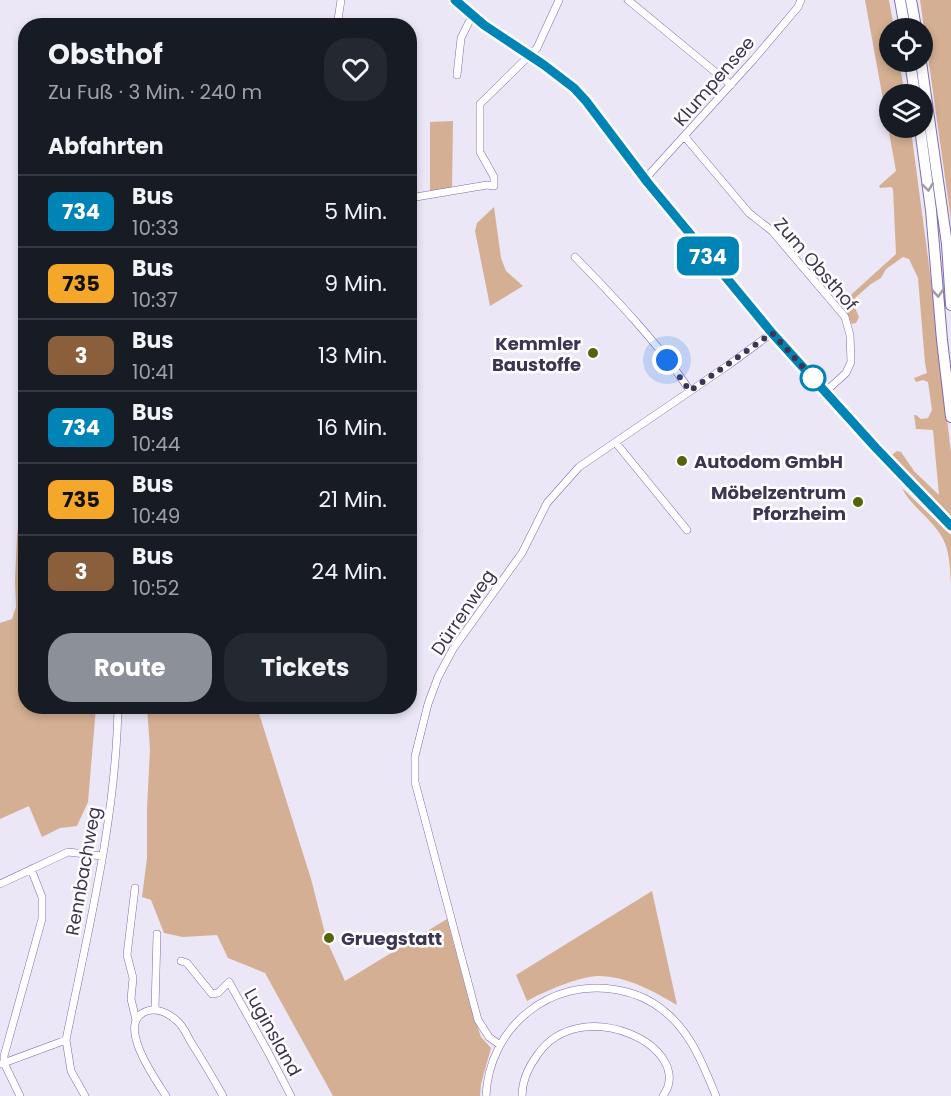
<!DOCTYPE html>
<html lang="de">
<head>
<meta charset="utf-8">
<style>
  :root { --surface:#171b24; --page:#242831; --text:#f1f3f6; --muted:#9ea1a6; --line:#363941; --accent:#8c9099 }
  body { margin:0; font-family:Poppins,sans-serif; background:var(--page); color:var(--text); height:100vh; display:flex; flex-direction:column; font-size:22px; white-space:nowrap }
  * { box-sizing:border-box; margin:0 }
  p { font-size:20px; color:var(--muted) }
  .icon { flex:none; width:33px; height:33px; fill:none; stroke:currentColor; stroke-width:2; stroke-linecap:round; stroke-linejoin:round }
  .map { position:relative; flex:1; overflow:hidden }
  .drawer { position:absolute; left:18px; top:18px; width:399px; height:696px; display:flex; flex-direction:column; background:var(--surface); border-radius:24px; box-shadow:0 3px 9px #0003 }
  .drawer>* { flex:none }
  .badge { padding:0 12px; border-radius:9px; font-size:21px; line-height:39px }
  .buttons { position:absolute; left:879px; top:18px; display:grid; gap:12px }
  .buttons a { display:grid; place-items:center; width:54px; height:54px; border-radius:50%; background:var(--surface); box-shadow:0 3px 9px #0003; font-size:30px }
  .you { position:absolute; width:30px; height:30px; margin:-15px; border:4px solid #fff; border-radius:50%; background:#1a73e8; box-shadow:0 0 0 9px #1a73e833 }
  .map>.badge { position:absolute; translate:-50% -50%; box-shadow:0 0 0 3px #fff }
  h2 { padding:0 30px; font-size:22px; line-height:54px }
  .round { display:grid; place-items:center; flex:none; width:63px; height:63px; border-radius:24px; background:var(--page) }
  .head { display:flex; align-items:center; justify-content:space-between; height:102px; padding:0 30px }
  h1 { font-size:28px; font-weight:700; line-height:45px }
  .cta { display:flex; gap:12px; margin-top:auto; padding:12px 30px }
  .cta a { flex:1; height:69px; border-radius:24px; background:var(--accent); color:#fff; font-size:24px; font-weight:700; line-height:69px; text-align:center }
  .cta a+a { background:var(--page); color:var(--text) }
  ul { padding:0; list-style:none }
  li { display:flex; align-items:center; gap:18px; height:72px; padding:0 30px; border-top:2px solid var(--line) }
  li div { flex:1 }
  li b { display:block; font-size:22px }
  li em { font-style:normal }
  li .badge { min-width:66px; font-weight:700; text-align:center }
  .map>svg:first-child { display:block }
  .green { fill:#d4af93 }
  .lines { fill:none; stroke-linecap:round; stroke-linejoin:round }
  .minor-casing { stroke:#826ab0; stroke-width:8 }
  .highway-casing { stroke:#826ab0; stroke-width:12 }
  .minor { stroke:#fff; stroke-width:7 }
  .highway { stroke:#fff; stroke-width:10 }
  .oneway { stroke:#9e9aa9 }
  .line-casing { stroke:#fff; stroke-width:14 }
  .line { stroke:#0083b5; stroke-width:9 }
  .walk { stroke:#3e3453; stroke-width:6; stroke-dasharray:0 10.8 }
  .poi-dot { fill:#566409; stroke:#fff; stroke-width:2 }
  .stop-dot { fill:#fff; stroke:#0083b5; stroke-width:3 }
  .labels { text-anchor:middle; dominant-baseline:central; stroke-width:5; stroke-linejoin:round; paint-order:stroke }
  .street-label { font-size:18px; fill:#3e3453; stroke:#fff }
  .poi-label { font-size:18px; font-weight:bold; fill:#3e3453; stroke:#fff; text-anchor:end }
</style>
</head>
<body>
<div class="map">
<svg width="951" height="1096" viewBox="0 0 951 1096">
  <rect width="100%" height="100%" fill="#ebe7f7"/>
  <!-- green -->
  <path class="green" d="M865 0H889L894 28H890V62H899L905 94H890V128H911V130L932 288 951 453V519L890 459 853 414 892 455 897 451 901 452 914 471 939 495 933 430 916 429 914 415H916L921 419 928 418 932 410 928 382 923 380 916 382 914 378 927 373 925 363 918 278 909 259 903 257 886 269 881 278 871 284 856 297 853 303 859 317 856 323 852 324 842 303 896 254 893 189 891 187 880 188 879 186 896 171Z
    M920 0H951V220Z
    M453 121 452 190 430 194V122Z
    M494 207 501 258 506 271 523 286 490 306 475 231 477 223Z
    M19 258H25V315Z
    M25 482 26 706 96 707 88 802 77 826 60 828 42 837 29 806 0 819V623L12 619 16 607 15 581 17 535Z
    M902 488 951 535V584C950 571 950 558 946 546 938 522 912 509 902 488Z
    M147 707H257L311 879 327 941 345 981 447 919 470 1005 481 1037 491 1048 481 1084 480 1096H333L265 973 228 958 217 935 183 937 164 933 151 900 142 897 147 858V809L150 749Z
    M652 891 677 1005C653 991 627 976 598 976 580 976 543 992 527 1001L516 975Z"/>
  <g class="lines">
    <defs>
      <path id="minor" d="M455 0 484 25 574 88 648 183 772 333 876 448 951 526
        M628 0 731 85
        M337 26 341 0
        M457 75 461 38 472 16
        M685 137 749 213 772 231 845 317 850 335 851 362 846 373 825 392
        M645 179 754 59 798 7 801 0
        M410 198 487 185 494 186V177L480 152V104L537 48 559 0
        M575 257C614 297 660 345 690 391
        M616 443 687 530
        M0 884 68 852 102 856
        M135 888 127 955 133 978 131 999 136 1020
        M181 961 187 963 212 994 218 993 229 982 268 1052 291 1096
        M155 1009 157 934
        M500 1045 489 1037 478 1020 415 782V756L428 704 438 677 453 649 522 553 547 503 579 467 730 364 772 333
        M1 1064 66 1040
        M20 1096 4 1063V1056L42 919V897L31 869
        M85 1096 71 1071 66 1040C88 930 116 819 118 706
        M166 1096C156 1080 114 1022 147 1011 157 1008 168 1013 176 1020 184 1026 187 1036 192 1044 203 1061 213 1078 223 1096
        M486 1096C489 1027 550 977 618 990 635 993 651 1000 664 1011 691 1032 703 1065 716 1096
        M522 1096C522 1081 529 1066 538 1054 582 992 697 1048 663 1096"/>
      <path id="highway" d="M900 0 905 28
        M911 0 916 28
        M910 62 915 94
        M921 62 947 244 951 305
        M920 128 931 210 942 340 951 417"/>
    </defs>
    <!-- minor casing -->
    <use href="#minor" class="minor-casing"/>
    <!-- highway casing -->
    <use href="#highway" class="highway-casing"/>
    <!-- minor -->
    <use href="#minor" class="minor"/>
    <!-- highway -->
    <use href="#highway" class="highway"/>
  </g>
  <!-- one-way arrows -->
  <defs><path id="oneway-chevron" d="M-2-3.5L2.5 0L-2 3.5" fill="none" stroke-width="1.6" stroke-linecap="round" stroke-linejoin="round" transform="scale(1.5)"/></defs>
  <g class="oneway">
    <use href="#oneway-chevron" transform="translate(928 187) rotate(83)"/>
    <use href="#oneway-chevron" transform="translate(938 293) rotate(86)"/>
  </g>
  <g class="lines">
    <defs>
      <path id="line" d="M455 0 484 25 544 65 574 88 586 101 648 183 772 333 876 448 951 526"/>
    </defs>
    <!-- line casing -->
    <use href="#line" class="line-casing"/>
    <!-- line -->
    <use href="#line" class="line"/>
    <!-- walk -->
    <path class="walk" d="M667 360 690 391 772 333 813 378"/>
  </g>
  <!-- markers -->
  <g class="poi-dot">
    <circle cx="593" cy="353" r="6"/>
    <circle cx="682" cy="461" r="6"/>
    <circle cx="858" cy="502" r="6"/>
    <circle cx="329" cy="938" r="6"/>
  </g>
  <circle class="stop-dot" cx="813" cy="378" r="12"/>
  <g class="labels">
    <!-- street labels -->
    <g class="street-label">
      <text transform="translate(714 81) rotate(-49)">Klumpensee</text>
      <text transform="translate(816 264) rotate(49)">Zum Obsthof</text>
      <text transform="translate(463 612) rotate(-56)">Dürrenweg</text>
      <text transform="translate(83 871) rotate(-80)">Rennbachweg</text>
      <text transform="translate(273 1032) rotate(61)">Luginsland</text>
    </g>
    <!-- poi labels -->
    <g class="poi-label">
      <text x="581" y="343">Kemmler<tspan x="581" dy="21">Baustoffe</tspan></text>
      <text x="694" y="461" text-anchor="start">Autodom GmbH</text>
      <text x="846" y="492">Möbelzentrum<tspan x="846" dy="21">Pforzheim</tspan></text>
      <text x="341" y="938" text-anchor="start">Gruegstatt</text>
    </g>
  </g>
</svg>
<div class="buttons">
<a><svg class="icon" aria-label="locate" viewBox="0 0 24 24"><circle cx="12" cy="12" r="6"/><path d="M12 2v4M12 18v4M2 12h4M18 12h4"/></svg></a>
<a><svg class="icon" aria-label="layers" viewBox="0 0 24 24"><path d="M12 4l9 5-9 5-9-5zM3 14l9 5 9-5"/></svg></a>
</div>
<div class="you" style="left:667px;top:360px"></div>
<b class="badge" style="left:708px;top:256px;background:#0083b5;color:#fff">734</b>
<section class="drawer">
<div class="head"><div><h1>Obsthof</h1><p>Zu Fuß · 3 Min. · 240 m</p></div><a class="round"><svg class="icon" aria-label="heart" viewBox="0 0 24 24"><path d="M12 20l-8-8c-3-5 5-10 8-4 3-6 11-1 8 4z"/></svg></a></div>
<h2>Abfahrten</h2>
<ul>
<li><span class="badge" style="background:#0083b5;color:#fff">734</span><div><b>Bus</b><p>10:33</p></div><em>5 Min.</em></li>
<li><span class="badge" style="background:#f5a72a;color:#111">735</span><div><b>Bus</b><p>10:37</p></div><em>9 Min.</em></li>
<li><span class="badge" style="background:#8b5e3c;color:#fff">3</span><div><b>Bus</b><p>10:41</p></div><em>13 Min.</em></li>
<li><span class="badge" style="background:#0083b5;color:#fff">734</span><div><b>Bus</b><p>10:44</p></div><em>16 Min.</em></li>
<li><span class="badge" style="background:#f5a72a;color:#111">735</span><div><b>Bus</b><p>10:49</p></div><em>21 Min.</em></li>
<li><span class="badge" style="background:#8b5e3c;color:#fff">3</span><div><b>Bus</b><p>10:52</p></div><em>24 Min.</em></li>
</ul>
<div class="cta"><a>Route</a><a>Tickets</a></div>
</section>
</div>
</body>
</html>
